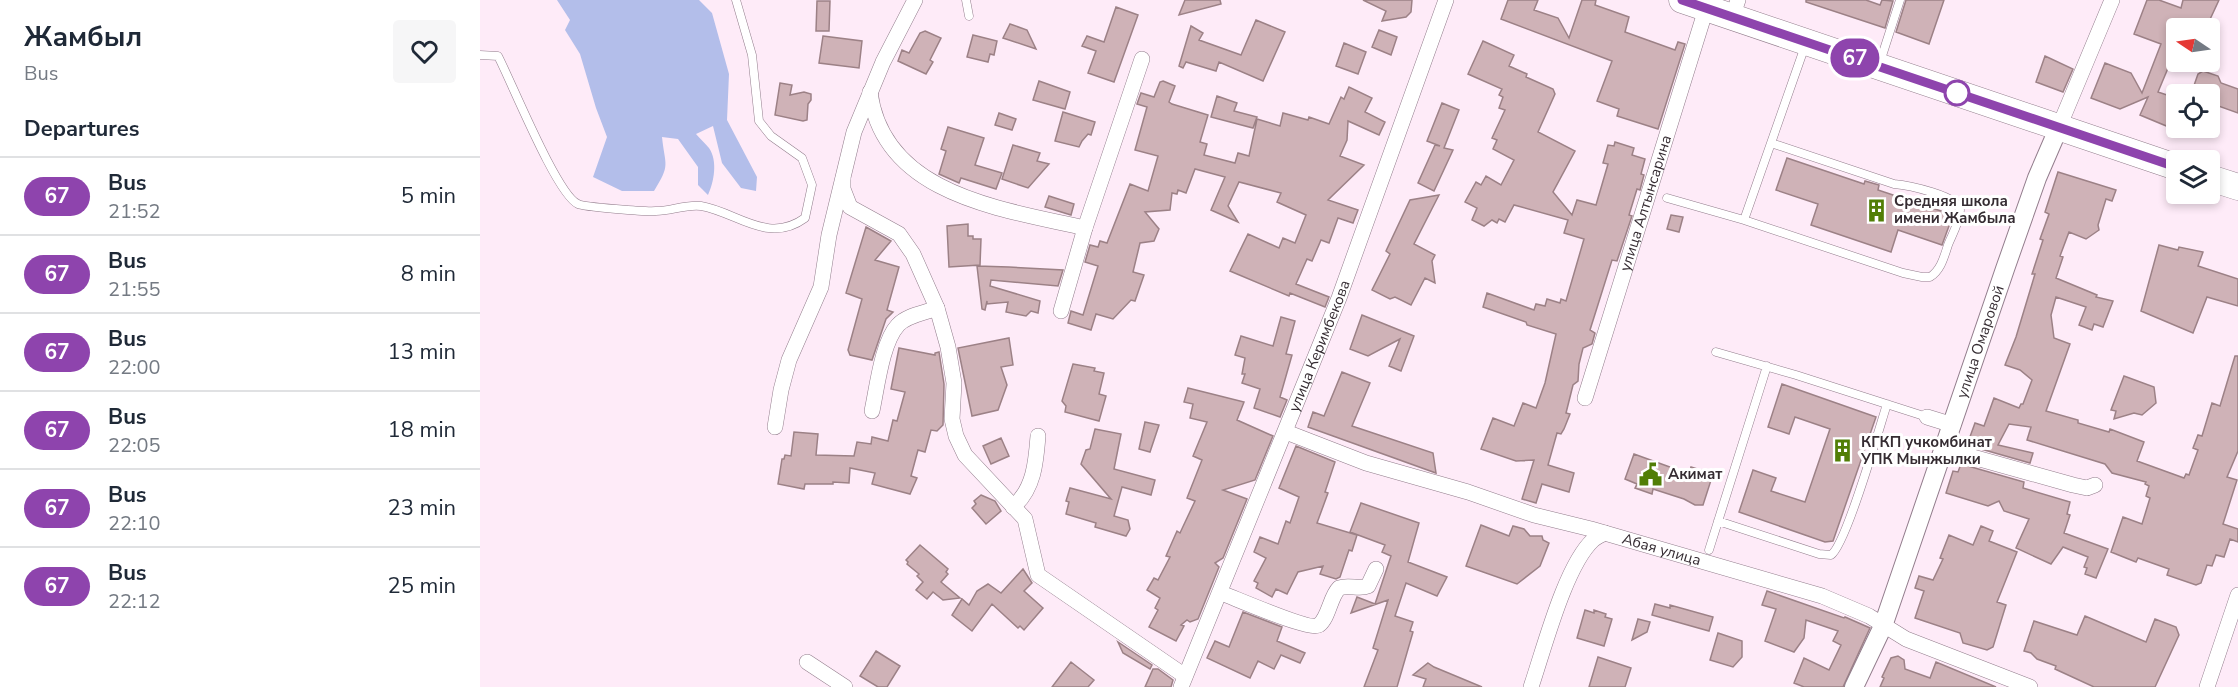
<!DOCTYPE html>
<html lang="en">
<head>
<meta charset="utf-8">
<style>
  :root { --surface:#fff; --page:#f6f6f7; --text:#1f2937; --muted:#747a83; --line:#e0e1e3 }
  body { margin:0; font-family:"Nunito Sans",sans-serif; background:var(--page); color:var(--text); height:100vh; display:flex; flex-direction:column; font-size:22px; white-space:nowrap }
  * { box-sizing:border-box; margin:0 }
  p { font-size:20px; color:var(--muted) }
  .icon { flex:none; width:33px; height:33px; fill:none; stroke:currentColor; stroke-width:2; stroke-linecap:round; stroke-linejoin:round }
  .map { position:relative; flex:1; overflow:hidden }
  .drawer { display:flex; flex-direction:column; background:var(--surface); width:480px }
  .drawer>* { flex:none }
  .badge { padding:0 12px; border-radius:20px; font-size:21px; line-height:39px }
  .needle { width:39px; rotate:283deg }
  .tools { position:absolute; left:1686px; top:18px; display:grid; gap:12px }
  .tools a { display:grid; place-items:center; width:54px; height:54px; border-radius:6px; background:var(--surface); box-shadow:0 3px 9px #0003; font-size:30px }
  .map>.badge { position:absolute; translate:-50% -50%; box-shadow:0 0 0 3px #fff }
  h2 { padding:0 24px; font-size:22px; line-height:54px }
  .round { display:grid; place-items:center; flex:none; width:63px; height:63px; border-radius:6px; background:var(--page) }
  .headline { display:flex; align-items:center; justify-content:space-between; height:102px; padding:0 24px }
  h1 { font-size:28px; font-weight:700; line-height:45px }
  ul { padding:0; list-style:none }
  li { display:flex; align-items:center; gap:18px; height:78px; padding:0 24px; border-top:2px solid var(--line) }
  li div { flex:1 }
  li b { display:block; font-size:22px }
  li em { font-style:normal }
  li .badge { min-width:66px; font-weight:700; text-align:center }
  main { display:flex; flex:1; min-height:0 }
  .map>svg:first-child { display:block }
  .water { fill:#b3beea }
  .building { fill:#cfb2b7; stroke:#9c8186; stroke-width:1.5 }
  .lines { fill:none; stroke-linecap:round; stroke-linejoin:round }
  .service-casing { stroke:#927d8c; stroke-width:9 }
  .minor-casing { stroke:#927d8c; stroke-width:16 }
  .tertiary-casing { stroke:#927d8c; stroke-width:20 }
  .trunk-casing { stroke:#927d8c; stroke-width:27 }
  .service { stroke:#fff; stroke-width:8 }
  .minor { stroke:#fff; stroke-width:15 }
  .tertiary { stroke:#fff; stroke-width:18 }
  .trunk { stroke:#fff; stroke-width:26 }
  .line-casing { stroke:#fff; stroke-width:14 }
  .line { stroke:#8e44ad; stroke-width:9 }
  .stop-dot { fill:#fff; stroke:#8e44ad; stroke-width:3 }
  .labels { text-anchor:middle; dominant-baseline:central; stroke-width:6; stroke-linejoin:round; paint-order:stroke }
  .poi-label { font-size:15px; font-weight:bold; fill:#352c32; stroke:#fff; text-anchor:start }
  .street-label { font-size:15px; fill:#352c32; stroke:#fff }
</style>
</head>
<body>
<main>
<section class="drawer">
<div class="headline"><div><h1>Жамбыл</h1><p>Bus</p></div><a class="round"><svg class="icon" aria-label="heart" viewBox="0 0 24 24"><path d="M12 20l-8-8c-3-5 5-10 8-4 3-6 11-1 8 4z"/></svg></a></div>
<h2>Departures</h2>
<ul>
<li><span class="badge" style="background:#8e44ad;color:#fff">67</span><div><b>Bus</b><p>21:52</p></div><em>5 min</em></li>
<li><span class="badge" style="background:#8e44ad;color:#fff">67</span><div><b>Bus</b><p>21:55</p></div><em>8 min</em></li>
<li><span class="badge" style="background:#8e44ad;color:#fff">67</span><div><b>Bus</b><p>22:00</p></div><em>13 min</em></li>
<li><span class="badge" style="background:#8e44ad;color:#fff">67</span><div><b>Bus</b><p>22:05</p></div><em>18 min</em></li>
<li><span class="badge" style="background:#8e44ad;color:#fff">67</span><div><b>Bus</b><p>22:10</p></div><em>23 min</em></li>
<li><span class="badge" style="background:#8e44ad;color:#fff">67</span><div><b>Bus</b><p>22:12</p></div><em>25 min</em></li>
</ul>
</section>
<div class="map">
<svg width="1758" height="687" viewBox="0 0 1758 687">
  <rect width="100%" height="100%" fill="#feebf8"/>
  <!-- water -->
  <path class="water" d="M77 0H219L232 13 249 74 247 120 277 177 276 191 261 188 242 163 233 126 216 134C220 139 225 143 229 148 238 161 234 182 228 195L218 185V167L198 139 182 137C185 166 191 164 174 191H142L113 177 127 137 116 108 100 54 85 30 90 20Z"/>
  <!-- building -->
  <path class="building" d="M705 0H740L741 4 699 15Z
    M883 0H932L931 12 926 17 902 21 906 11Z
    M1028 0H1058L1054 10 1078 18 1089 38 1102 0H1116L1115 5 1149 17 1145 32 1195 50 1198 42 1205 44 1178 129 1137 116 1139 109 1117 101 1132 61 1021 19Z
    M1326 0H1386L1400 5 1402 0 1413 1 1405 28 1326 2Z
    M1426 0H1464L1449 44 1416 32Z
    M1667 0H1679L1701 8 1703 0H1739L1726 28H1696V49L1678 92 1696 98V130L1660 115 1668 97 1640 109 1611 98 1625 63 1651 73 1662 93 1681 44 1654 34Z
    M337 1H350L349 31H336Z
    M636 7 658 15 634 82 608 73 616 51 602 46 607 36 624 42Z
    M776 20 805 32 783 81 739 62 736 71 706 62 703 68 699 66 711 26 723 33 719 40 761 55Z
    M530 24 547 30 556 49 523 38Z
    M899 30 917 37 911 55 892 47Z
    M445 31 461 38 450 60 453 62 446 74 418 61 422 50 429 53 440 33Z
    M493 35 517 41 514 55 510 54 508 62 487 57Z
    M343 36 382 41 379 68 339 63Z
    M1003 41 1034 55 1029 66 1047 74 1046 77 1073 89 1075 94 1058 132 1095 151 1073 192 1092 215 1097 200 1116 205 1128 164 1123 163 1128 145 1134 146 1135 142 1154 148 1152 155 1165 159 1161 174 1164 175 1160 190 1157 189 1149 215 1152 216 1137 261 1132 260 1110 330 1115 333 1112 344 1103 348 1099 364 1098 381 1093 385 1086 413 1090 414 1084 429 1081 434 1077 433 1068 465 1094 473 1089 492 1062 484 1056 503 1042 499 1054 460 1036 461 1001 449 1013 418 1034 426 1043 403 1056 408 1065 383 1076 334 1047 325 1046 322 1003 307 1007 293 1054 310 1056 304 1065 306 1067 299 1080 303 1081 299 1086 301 1104 239 1084 233 1088 220 1034 205 1025 222 1019 219 1017 223 1012 220 1004 226 992 220 997 208 985 202 996 182 1001 185 1006 176 1021 185 1034 160 1013 149 1017 140 1012 138 1025 110 1019 108 1023 97 1019 95 1022 89 988 74Z
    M864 43 886 52 878 74 856 66Z
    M1565 56 1593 69 1583 92 1556 82Z
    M1723 71 1738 76 1741 83 1758 89V113L1730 103V94H1711L1718 74Z
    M559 81 590 92 585 109 553 100Z
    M683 81 695 86 689 102 692 104 728 115 720 142 727 144 724 155 755 163 758 153 769 156 777 119 800 126 803 113 828 120 829 117 849 124 861 97 864 99 869 87 892 98 885 112 905 122 899 135 868 121 867 140 860 156 884 165 848 200 878 210 873 223 858 218 849 243 841 240 832 261 827 259 816 284 849 297 845 307 810 293 809 296 750 271 768 234 799 248 803 238 815 243 826 215 797 202 801 193 759 182 748 206 758 222 731 210 745 177 715 169 706 193 698 190 697 194 692 193 690 210 665 212 679 229 674 241 660 243 653 272 664 275 655 301 651 300 633 319 616 314 611 330 588 323 591 311 603 315 618 266 605 262 610 245 618 247 620 241 627 243 650 184 668 191 678 156 655 150 667 107 657 104 661 93 674 97 680 82Z
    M300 83 312 85 310 95 324 92 331 94V100L328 104 327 120 323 121 295 115Z
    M737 96 757 103 754 111 777 117 773 128 731 117Z
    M962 103 979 110 964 148 973 150 954 191 938 183 955 145 960 146 947 141Z
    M583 112 615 122 611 135 608 134 602 141 599 147 575 141Z
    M519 113 536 119 532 130 515 125Z
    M468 127 504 138 495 165 522 173 516 189 481 178 479 183 459 174 466 151 461 149Z
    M533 145 560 153 557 161 569 164 548 188 522 179Z
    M1307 158 1384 184 1385 181 1399 185 1398 190 1473 215 1462 245 1418 230 1411 252 1331 225 1338 204 1296 190Z
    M1578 172 1636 190 1632 201 1626 199 1618 225 1619 230 1606 239 1589 232 1580 256 1583 257 1576 278 1617 295 1616 297 1633 301 1623 327 1614 324 1612 330 1599 325 1606 307 1576 297 1571 315 1574 338 1590 344 1566 411 1598 420V423L1629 432 1630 429 1664 442 1657 461 1704 478 1706 474 1709 475 1718 450 1713 448 1718 435 1722 436 1732 403 1740 406 1755 356H1758V451L1747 477 1757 480 1743 524 1758 529V542L1750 539 1744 557 1736 555 1732 566 1727 565 1721 583 1716 585 1687 575 1689 569 1658 558 1656 562 1631 552 1643 517 1662 524 1670 498 1666 496 1669 486 1665 484 1666 482 1632 473 1625 464 1547 440 1551 427 1529 424 1518 445 1553 453 1550 463 1487 445 1495 423 1504 426 1514 398 1539 408 1541 404H1543L1552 380 1540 370 1525 365 1536 337 1555 274H1552L1563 240 1560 239 1569 214 1565 212Z
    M959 195 934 244 955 255 952 261 955 283 945 278 931 305 915 297 910 299 892 290 910 254 906 251 930 200Z
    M569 196 594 204 591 215 565 207Z
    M1191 215 1203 217 1199 232 1187 229Z
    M488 224V236H493V239H501L500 265 469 267 467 226Z
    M386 227 411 241 395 260 419 267 407 310 413 312 406 319 392 360 370 355 368 350 382 299 366 293Z
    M1679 245 1698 250 1699 247 1723 252 1718 266 1758 279V306L1727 297 1713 333 1661 311Z
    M497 266 529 267 583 270 578 286 511 280 510 286 560 301 558 313 551 311 546 316 526 312 528 302 507 304V301L505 310 502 309Z
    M882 315 934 336 921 371 909 366 920 339 888 356 870 349Z
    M801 317 815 321 806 354 812 355 800 397 807 400 800 417 774 408 780 389 762 383 765 374H762L765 358 755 355 761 336 793 346Z
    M529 338 533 365 521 367 527 385 518 410 492 416 478 348Z
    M419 348 455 355V353L459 352 464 384 463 425 457 431 451 430 445 452 438 450 431 476 437 478 430 494 392 484 395 473 370 468 369 483 353 482V484H325L324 489 298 484 302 459H304L305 455 311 456 314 432 338 434 336 455 374 456 377 442 391 444 392 437 408 441 413 420 417 421 425 392 411 389Z
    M593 364 615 368 614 371 624 373 619 394 626 396 619 421 585 412 586 406 582 401Z
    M862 372 890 383 872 426 953 453 956 473 828 427 833 412 844 416Z
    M1644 376 1674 387 1676 403 1662 415 1654 413 1634 419 1636 411 1631 410Z
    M1302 384 1396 417 1353 541 1345 542 1259 512 1273 470 1296 478 1291 491 1325 502 1350 429 1315 417 1309 434 1288 427Z
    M708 388 764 402 757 420 793 436 775 480 743 490 767 499 743 558 735 563 739 567 718 619 710 622 707 620 701 625 704 626 696 641 669 627 678 610 675 608 680 598 667 590 674 578 678 580 690 557 686 556 697 531 700 533 715 501 707 498 722 460 713 456 727 422 710 418 713 404 704 402Z
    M665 422 679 425 670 452 659 449Z
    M615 429 641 434 634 469 675 480 671 495 642 487 634 516 648 520 650 529 646 536 615 527 616 523 586 514 589 502 586 501 590 488 631 499 601 464 606 450 610 449Z
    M521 438 529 456 511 464 503 446Z
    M816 446 855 462 845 492 848 493 837 523 877 535 872 551 869 550 860 577 856 579 840 574 843 566 818 572 807 594 796 589 792 597 776 588 778 583 774 581 786 558 774 552 780 537 798 544 806 521 810 523 819 497 799 488Z
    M1154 454 1209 474 1211 467 1233 474 1223 505H1215L1204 499 1173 489 1172 494 1155 488 1157 484 1145 479Z
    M1481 464 1544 482 1543 488 1590 502 1587 514 1590 515 1584 533 1628 549 1616 578 1605 574 1607 568 1604 567 1608 557 1583 547 1571 564 1536 548 1549 519 1524 511 1519 501 1508 506 1466 493 1473 471 1478 472Z
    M501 495 515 501 521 511 506 524 492 508 496 504 494 501Z
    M881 503 939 523 928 562 967 577 957 596 926 583 915 616 933 622 930 631 933 632 917 687H884L898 650 893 648 908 600 871 613 877 597 895 604 911 556 902 552 905 545 870 532Z
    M1001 525 1029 536 1033 526 1044 529 1050 536H1062L1063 540 1069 543 1060 566 1037 584 986 566Z
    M1501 526 1513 531 1509 541 1537 552 1517 602 1526 605 1513 647 1507 650 1483 643 1480 633 1435 618 1444 591 1435 588 1439 576 1453 580 1463 559 1460 558 1469 535 1493 545Z
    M440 545 468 569 466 572 468 574 461 582 480 598 463 600 453 592 447 599 436 590 443 582 437 576 439 574 427 564 428 562 426 560Z
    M543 569 552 583 544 591 563 608 544 630 540 626 538 628 512 604 492 631 472 615 482 599 489 605 497 591 508 584 521 593Z
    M1287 591 1364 618 1365 617 1390 628 1363 687H1324L1314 683 1324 658 1349 670 1361 645 1353 641 1358 631 1326 620 1324 638 1314 652 1285 641 1296 609 1282 605Z
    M1175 604 1190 608V605L1233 617 1229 631 1172 615Z
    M1105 610 1114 613V610L1126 614 1125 617 1132 619 1124 646 1097 638Z
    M763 612 802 627 797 641 825 653 820 663 801 655 794 669 778 661 770 678 727 658 735 641 749 647Z
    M1605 616 1666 642 1675 619 1696 627 1699 635 1675 687H1614L1575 669 1576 666 1557 659 1551 653 1544 651 1554 621 1597 635Z
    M1158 619 1170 622 1167 632 1152 640Z
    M1238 633 1262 641V657L1253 667 1230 660Z
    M638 642 672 665 670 669 643 653Z
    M396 651 420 666 407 687H398L380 676Z
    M1418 656 1424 660 1425 669 1450 678 1456 662 1516 687H1400L1404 678 1402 677 1411 658Z
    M1118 657 1151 668 1145 687H1109Z
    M591 662 614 680 608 687H572Z
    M948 663 954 667 1002 687H943L946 679 933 675Z
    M673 669H678L693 680 691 687H665Z"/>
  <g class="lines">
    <defs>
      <path id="service" d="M486 0 489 16
        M0 55 18 56C32 83 77 195 98 204 104 207 167 212 176 211 191 211 206 204 221 206 257 212 288 245 325 218L332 185 322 158 291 136 279 121 272 55 256 0
        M1400 62 1420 0
        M1187 198 1264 220 1423 273 1442 277H1450C1461 270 1464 257 1468 245 1472 235 1480 221 1480 210 1480 196 1427 185 1414 184L1291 143
        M1264 220 1325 46
        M1236 352 1316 375 1447 417
        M1238 521 1339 554 1351 555C1366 545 1399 429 1407 404
        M1229 550 1287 366"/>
      <g id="minor">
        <path d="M1252 18 1258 0"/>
        <path d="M390 92C403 195 522 209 605 228"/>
        <path d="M1579 127 1632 0"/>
        <path d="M363 179V189L370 207 419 234 433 254 457 308 468 347 474 383 472 419 476 436 485 455 545 519 558 575 705 676"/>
        <path d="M581 311 605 228 662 59"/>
        <path id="s1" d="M1105 398 1226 9"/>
        <path d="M392 411C397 388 402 342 418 325 427 315 445 313 457 308"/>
        <path d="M1447 417 1473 425"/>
        <path d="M295 427 301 390 309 360 341 287 349 235 374 132 403 62 435 0"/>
        <path id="s2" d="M806 432 886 463 988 492 1054 515 1111 529 1342 596 1389 616 1426 639 1550 687"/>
        <path d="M1464 449 1593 485 1607 488 1615 485"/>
        <path d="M533 507C554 489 556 462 558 436"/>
        <path d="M741 593C755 598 829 631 839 625 849 617 850 597 859 588 869 584 879 590 888 586L896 569"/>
        <path d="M327 662 365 687"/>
        <path id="s3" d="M701 687 859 298 966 0"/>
        <path d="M1051 687C1064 649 1085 566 1113 540 1116 537 1121 535 1125 533"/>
        <path d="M1727 687 1758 595"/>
      </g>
      <g id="tertiary">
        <path id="s4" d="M1374 687 1403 626 1525 269 1557 178 1579 127"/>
      </g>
      <path id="trunk" d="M1202 0 1696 167
        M1730 178 1758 187"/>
    </defs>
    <!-- service casing -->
    <use href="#service" class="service-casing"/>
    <!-- minor casing -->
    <use href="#minor" class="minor-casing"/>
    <!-- tertiary casing -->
    <use href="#tertiary" class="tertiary-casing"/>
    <!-- trunk casing -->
    <use href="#trunk" class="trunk-casing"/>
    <!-- service -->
    <use href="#service" class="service"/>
    <!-- minor -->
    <use href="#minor" class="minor"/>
    <!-- tertiary -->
    <use href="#tertiary" class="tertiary"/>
    <!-- trunk -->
    <use href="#trunk" class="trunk"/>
  </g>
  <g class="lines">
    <defs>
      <path id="line" d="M1202 0 1696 167"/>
    </defs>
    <!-- line casing -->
    <use href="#line" class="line-casing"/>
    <!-- line -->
    <use href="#line" class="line"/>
  </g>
  <!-- icons -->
  <defs>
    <symbol id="building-bare" viewBox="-9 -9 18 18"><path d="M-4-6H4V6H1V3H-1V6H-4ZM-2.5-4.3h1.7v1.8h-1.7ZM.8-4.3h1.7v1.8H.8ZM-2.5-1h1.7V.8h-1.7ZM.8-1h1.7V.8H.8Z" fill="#517e06" stroke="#fff" stroke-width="2.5" paint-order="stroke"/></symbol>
    <symbol id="civic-bare" viewBox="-9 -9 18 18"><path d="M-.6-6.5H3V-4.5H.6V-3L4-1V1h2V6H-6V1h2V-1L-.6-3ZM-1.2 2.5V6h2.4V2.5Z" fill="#517e06" stroke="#fff" stroke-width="2.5" paint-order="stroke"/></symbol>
  </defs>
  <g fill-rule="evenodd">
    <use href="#building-bare" x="1380" y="194" width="33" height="33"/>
    <use href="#building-bare" x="1346" y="434" width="33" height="33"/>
    <use href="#civic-bare" x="1154" y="458" width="33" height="33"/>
  </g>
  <!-- markers -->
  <circle class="stop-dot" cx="1477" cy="93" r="12"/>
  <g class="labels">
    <!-- poi labels -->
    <g class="poi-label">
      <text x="1414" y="201">Средняя школа<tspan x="1414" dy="17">имени Жамбыла</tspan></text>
      <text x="1381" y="442">КГКП учкомбинат<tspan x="1381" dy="17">УПК Мынжылки</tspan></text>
      <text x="1188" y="474">Акимат</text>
    </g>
    <!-- street labels -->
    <g class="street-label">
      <text stroke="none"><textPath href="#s1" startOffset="204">улица Алтынсарина</textPath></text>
      <text stroke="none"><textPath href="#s4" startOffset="368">улица Омаровой</textPath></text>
      <text stroke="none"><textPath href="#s3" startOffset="368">улица Керимбекова</textPath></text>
      <text stroke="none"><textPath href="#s2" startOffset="394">Абая улица</textPath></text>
    </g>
  </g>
</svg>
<div class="tools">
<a><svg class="needle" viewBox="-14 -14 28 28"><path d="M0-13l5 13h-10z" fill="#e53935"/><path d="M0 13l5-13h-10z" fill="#747a83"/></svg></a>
<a><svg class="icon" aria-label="locate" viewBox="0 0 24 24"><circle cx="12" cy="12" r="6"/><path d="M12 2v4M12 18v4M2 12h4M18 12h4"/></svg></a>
<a><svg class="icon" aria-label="layers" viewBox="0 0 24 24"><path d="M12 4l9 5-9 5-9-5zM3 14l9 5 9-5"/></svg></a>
</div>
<b class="badge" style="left:1375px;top:58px;background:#8e44ad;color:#fff">67</b>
</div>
</main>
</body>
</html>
